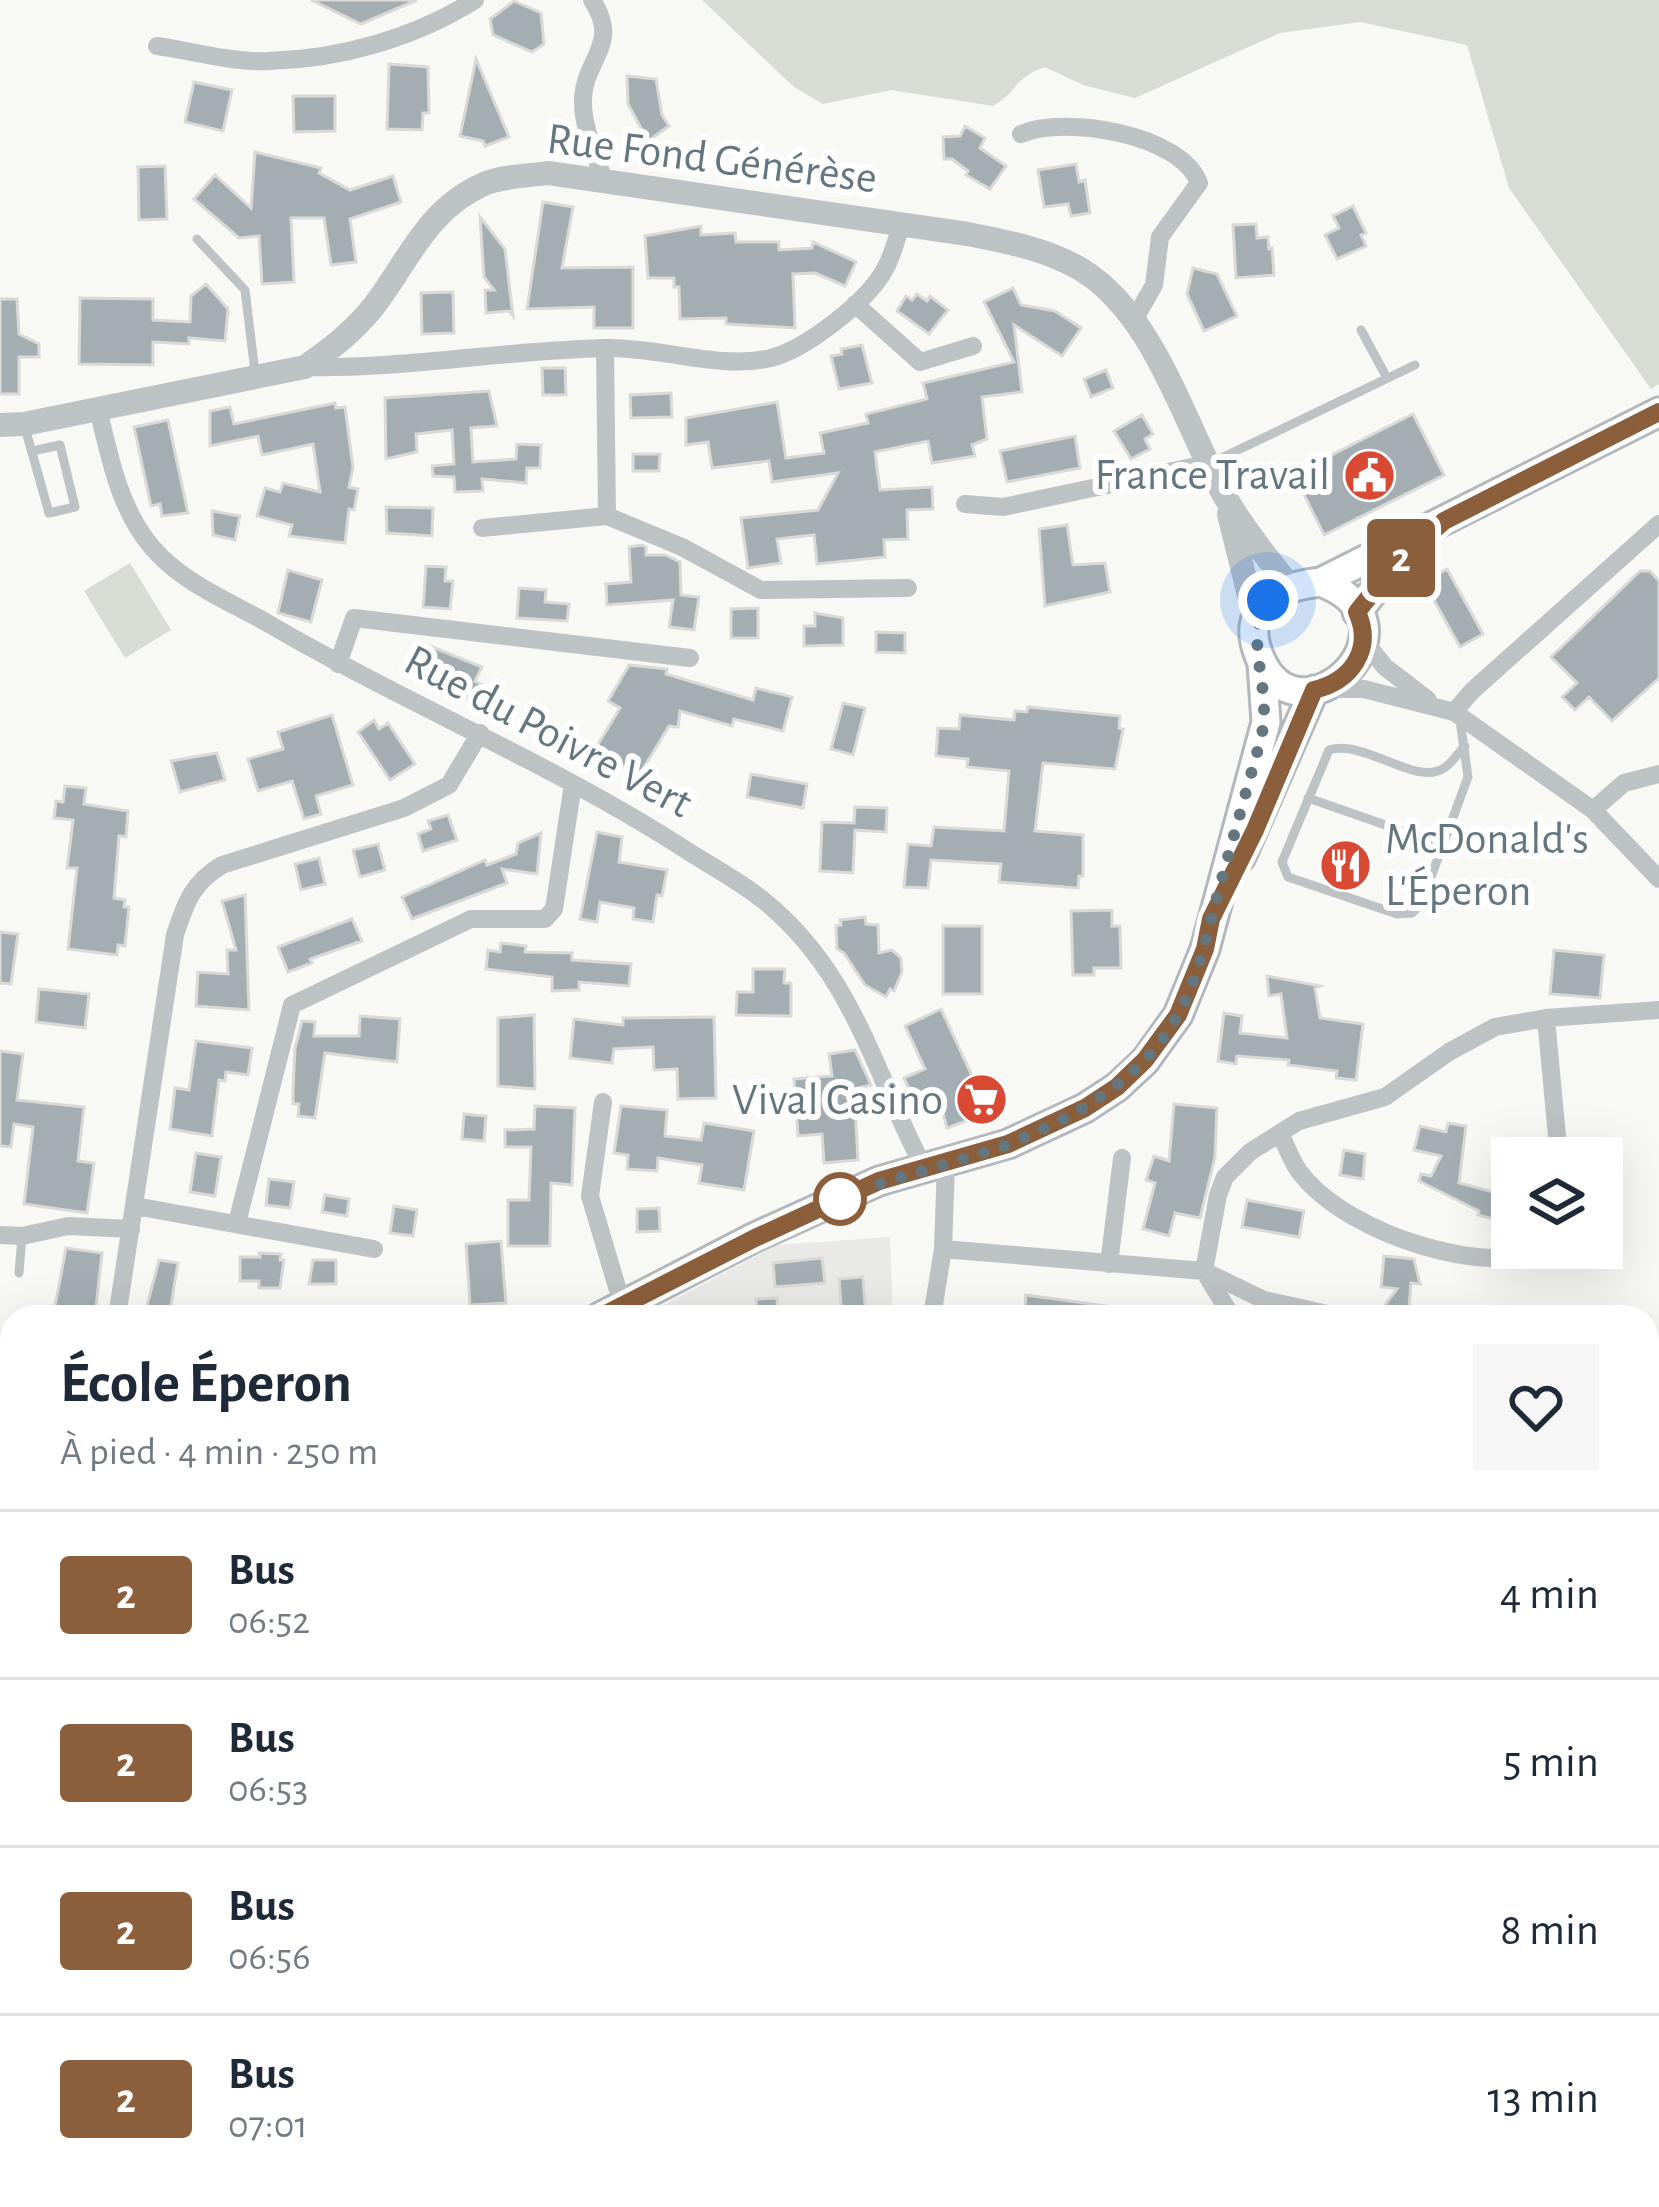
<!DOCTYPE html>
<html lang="fr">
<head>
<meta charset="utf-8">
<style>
  :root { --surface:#fff; --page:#f6f6f7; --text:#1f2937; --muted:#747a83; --line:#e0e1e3 }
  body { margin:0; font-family:"Alegreya Sans",sans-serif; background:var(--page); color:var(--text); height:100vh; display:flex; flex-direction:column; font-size:45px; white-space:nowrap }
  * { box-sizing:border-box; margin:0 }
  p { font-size:39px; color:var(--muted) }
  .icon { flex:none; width:66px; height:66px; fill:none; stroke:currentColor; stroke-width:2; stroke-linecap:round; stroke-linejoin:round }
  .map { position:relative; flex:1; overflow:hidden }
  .sheet { position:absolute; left:0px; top:1305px; width:1659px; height:903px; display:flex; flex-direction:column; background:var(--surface); border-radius:36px 36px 0 0; box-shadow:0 12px 48px #0002 }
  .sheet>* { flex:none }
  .badge { padding:0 24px; border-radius:9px; font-size:42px; line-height:78px }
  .fabs { position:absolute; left:1491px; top:1137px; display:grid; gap:24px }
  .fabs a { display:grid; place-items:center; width:132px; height:132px; border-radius:0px; background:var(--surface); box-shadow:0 12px 48px #0002; font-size:60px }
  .you { position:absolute; width:60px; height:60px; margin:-30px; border:9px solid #fff; border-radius:50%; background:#1a73e8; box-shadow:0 0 0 18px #1a73e833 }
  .map>.badge { position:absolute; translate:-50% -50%; box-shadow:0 0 0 6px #fff }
  .round { display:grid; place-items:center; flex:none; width:126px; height:126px; border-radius:0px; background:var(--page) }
  .summary { display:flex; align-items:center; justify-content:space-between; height:204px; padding:0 60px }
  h1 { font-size:57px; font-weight:700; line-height:90px }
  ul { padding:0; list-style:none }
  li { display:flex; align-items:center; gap:36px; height:168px; padding:0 60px; border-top:3px solid var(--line) }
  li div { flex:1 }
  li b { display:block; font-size:45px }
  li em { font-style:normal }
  li .badge { min-width:132px; font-weight:700; text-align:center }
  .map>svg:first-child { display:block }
  .built { fill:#e9e9e8 }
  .green { fill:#d8dcd5 }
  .building { fill:#a4aeb2; stroke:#d9d9d8; stroke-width:3 }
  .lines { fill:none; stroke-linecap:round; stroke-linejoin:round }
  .secondary-casing { stroke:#b2b8bc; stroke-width:33 }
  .service { stroke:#bdc2c5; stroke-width:9 }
  .minor { stroke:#bdc2c5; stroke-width:18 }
  .tertiary { stroke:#bdc2c5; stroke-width:24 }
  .secondary { stroke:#fff; stroke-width:27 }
  .line-casing { stroke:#fff; stroke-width:27 }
  .line { stroke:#8b5e3c; stroke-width:18 }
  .walk { stroke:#65767e; stroke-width:12; stroke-dasharray:0 21.6 }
  .stop-dot { fill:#fff; stroke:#8b5e3c; stroke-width:6 }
  .labels { text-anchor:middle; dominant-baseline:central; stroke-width:12; stroke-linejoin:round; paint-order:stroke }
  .street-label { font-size:45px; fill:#65767e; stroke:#fff }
  .poi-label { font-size:45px; fill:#65767e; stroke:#fff; text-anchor:end }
</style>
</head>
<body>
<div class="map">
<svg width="1659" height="2207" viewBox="0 0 1659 2207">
  <rect width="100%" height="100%" fill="#f8f8f5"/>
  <!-- built -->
  <path class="built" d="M890 1237 893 1317H642L776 1245Z"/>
  <!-- green -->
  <path class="green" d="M702 0H1659V384L1651 389 1509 188 1467 45 1360 22 1280 33 1135 98 1083 85 1045 67C1012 79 1018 92 993 106L891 90 823 104 794 87Z
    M130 563 171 630 125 658 84 591Z"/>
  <!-- building -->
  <path class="building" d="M311 0H417L361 24Z
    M514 1 541 13 544 44 532 52 493 35 490 19Z
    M476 59 509 137 485 146 483 141 460 136Z
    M389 64 428 67 429 113H423L422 130 387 129Z
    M627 76 656 79 662 115 669 126 648 141 628 104Z
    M194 82 232 90 223 131 185 122Z
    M293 96H335V131L294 132Z
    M965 126 985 138 980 148 1006 166 990 189 966 175 968 171 952 159H944L943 137 960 136Z
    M255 152 321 168 319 173 350 190 393 176 401 202 350 219 356 262 331 265 324 218H291L294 282 262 284 259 236 239 238 194 199 215 175 251 208Z
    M1076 164 1079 182 1085 180 1090 213 1071 216 1068 204 1044 207 1038 170Z
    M165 166 167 219 139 220 138 167Z
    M543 202 573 207 562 268 633 267V328H594V307L527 309Z
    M1353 206 1366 233 1361 235 1366 246 1337 259 1325 235 1339 228 1333 216Z
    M480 217 505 249 513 316 509 311 486 313 485 290H494L484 277Z
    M1256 224 1257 238 1268 237 1269 249 1272 248 1274 275 1236 278 1233 225Z
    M701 226V235L735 233 736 242H779V250L812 248 813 242 856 262 845 286 815 273 793 274 795 328 726 324V318L680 319 679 287H674V278H648L645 236Z
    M1193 268 1217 274 1237 316 1204 331 1187 294Z
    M206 284 228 309 225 341 189 338V344L153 342V365L79 364 80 298 153 299V320L190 322 191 296Z
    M1013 288 1021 305 1055 311 1081 328 1062 356 1014 325 1022 392 982 397 987 439 972 445 975 456 932 463 928 441 875 452 880 490 932 487 933 509 907 510 908 539 884 540 885 557 817 564 814 535 777 539 781 563 748 568 741 518 818 510 838 473 772 482 769 461 712 468 708 442 686 445V418L777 402 786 458 824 453 820 433 868 423 866 414 927 399 923 383 1014 362 984 302Z
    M453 292 454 333 422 334 421 293Z
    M917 294 927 301 930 296 948 310 929 334 897 311 906 296 912 300Z
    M0 299H17L19 334 39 344V357H19V394H0Z
    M862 345 872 383 839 389 831 356 842 354 841 349Z
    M542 368H565L566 395H543Z
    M1106 370 1113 388 1091 397 1084 379Z
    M489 391 497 426 471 428 473 462 516 459 517 444 541 445 540 468H527L526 483 482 479 483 491 455 492 454 477 433 476 432 466 454 464 452 430 416 434 417 452 386 459 385 398Z
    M671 393 672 417 631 418 630 395Z
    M335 403 336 408 345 407 353 467 349 487 358 489 354 510 349 509 345 543 289 536 292 525 257 516 265 488 280 492 283 483 320 492 313 444 262 455 258 436 210 446V411L230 407 234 424Z
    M1413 414 1444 475 1324 535 1294 474Z
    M1142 415 1153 434 1145 439 1150 449 1131 459 1114 431Z
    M168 420 188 513 162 516 160 504 151 506 134 427Z
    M1075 436 1080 468 1007 482 1000 451Z
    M633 454H660L659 471H633Z
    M386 507 433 508 432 536 387 533Z
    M212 511 240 516 235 540 213 535Z
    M1067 525 1073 565 1105 563 1110 592 1045 606 1039 529Z
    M642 545 646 547V555H665L680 562 681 595 699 597 694 630 669 627 673 600 607 605 606 584 631 582 629 547Z
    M426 566 446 567 445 581H453L450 609 423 607Z
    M1447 569 1483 634 1460 647 1424 582Z
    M288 570 322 580 311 622 278 613Z
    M1640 571H1650L1659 581V678L1612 721 1589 697 1575 710 1562 697 1577 683 1551 657Z
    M519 588 546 590 545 602 569 604 567 621 517 618Z
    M758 608V638H731V609Z
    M815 613 843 618V645L804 646V626H815Z
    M876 632 905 633V653L876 652Z
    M425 644 482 667 475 681 490 689 482 707 411 672Z
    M629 665 667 669 666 674 753 700 756 688 792 697 783 731 734 719 732 726 680 711 678 727 669 726 640 774 594 751 620 708 608 701Z
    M843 703 865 708 853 755 831 749Z
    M1028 707 1120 716 1119 728 1123 729 1115 769 1043 763 1035 831 1083 835V876H1079L1078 888 999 882 1001 864 931 860 928 888 904 887 908 844 931 846 934 827 1004 831 1009 771 967 767 968 759 936 756 938 728 959 729 960 715 1014 720 1015 711 1027 712Z
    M332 715 353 785 316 796 321 814 304 819 292 781 258 791 248 759 283 749 278 732Z
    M374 720 379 729 388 723 415 764 390 780 358 732Z
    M217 753 225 780 180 792 171 761Z
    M751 774 807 784 803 808 747 797Z
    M65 786 86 788 84 804 128 811 126 837 119 836 114 898 125 900 124 907H129L125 946 118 945 117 955 68 949 77 868H67L73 820 54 818 56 801 63 802Z
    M855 807 887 808 886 832 855 830 853 873 820 871 822 822 854 823Z
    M448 815 457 840 423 851 418 834 431 829 428 821Z
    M597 832 622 837 619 862 667 870 662 896 657 895 653 922 633 919 634 908 600 902 597 922 580 919Z
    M541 833 537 874 502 869 507 883 412 919 402 897 485 860 487 865 516 854 518 843Z
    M378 844 385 870 360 877 353 850Z
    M319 858 325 884 301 890 295 864Z
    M245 895 249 1010 196 1006 198 972 228 974 227 950H236L222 901Z
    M1112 910V926H1120L1121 968H1094V975H1073L1071 911Z
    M865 917 866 924 878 925 879 953 892 950 901 958 902 972 894 991 890 989 886 997 865 985 844 953 837 949 836 926 841 925 840 920Z
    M352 919 362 941 310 959 312 963 288 972 278 947Z
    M943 926H982V994H943Z
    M0 932 18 934 11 984 0 983Z
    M501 943 526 946 525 952 572 953V960L631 964 629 986 579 982V990L552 991V977L486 969 488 950 500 952Z
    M1554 950 1604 955 1600 998 1550 994Z
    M753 969H785L784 983H791V1016L736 1015 737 992H753Z
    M1267 976 1320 986 1315 988 1320 1018 1363 1024 1356 1080 1336 1078 1337 1071 1288 1065 1289 1060 1237 1056 1236 1064 1218 1061 1224 1013 1242 1016 1240 1033 1287 1038 1281 994 1269 996Z
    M39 989 89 994 85 1028 36 1022Z
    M941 1009 973 1078H995L1004 1107 947 1128 939 1099 918 1108 904 1078 925 1069 905 1026Z
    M534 1015 535 1089 498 1086V1018Z
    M360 1016 400 1019 397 1062 325 1053 315 1118 298 1116 299 1104H293V1090L295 1048 302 1021 315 1022 314 1036H359Z
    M714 1017 716 1098 678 1099 677 1069 654 1070 653 1047 614 1049 612 1063 570 1058 574 1019 623 1025V1018Z
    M196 1041 252 1048 248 1075 226 1072 225 1081 219 1080 212 1136 170 1129 175 1088 189 1090Z
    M855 1050 871 1085 854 1089 858 1160 824 1163 822 1134 798 1136 794 1079 832 1076 829 1054Z
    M0 1051 23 1054 17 1100 84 1107 78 1161 94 1163 87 1213 24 1204 33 1127 14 1124 11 1147 0 1146Z
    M1174 1104 1217 1108 1215 1157 1200 1218 1175 1213 1169 1236 1143 1229 1155 1183 1146 1180 1154 1156 1169 1161Z
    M535 1106 575 1108 572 1185 551 1183 550 1246H508V1200H529L531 1147H505V1130L534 1129Z
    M621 1106 667 1110 665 1136 701 1140 704 1123 754 1131 744 1190 699 1183 702 1165 658 1158 657 1171 627 1169 628 1155 614 1153Z
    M464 1114 486 1116 484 1141 462 1139Z
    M1448 1123 1466 1126 1459 1183 1512 1197V1224L1478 1215 1479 1211 1419 1181 1421 1174 1431 1176 1441 1156 1414 1150 1420 1126 1446 1132Z
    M1344 1150 1365 1154 1363 1179 1340 1175Z
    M196 1153 221 1157 215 1196 190 1192Z
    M269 1179 294 1182 290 1208 266 1205Z
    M325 1195 349 1199 347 1216 322 1212Z
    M1247 1200 1304 1211 1299 1237 1242 1227Z
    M394 1206 417 1210 413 1236 390 1233Z
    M659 1208 660 1231 637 1232V1209Z
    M501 1241 506 1303 470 1305 466 1244Z
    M66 1248 102 1253 95 1317H53Z
    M259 1253 281 1254 280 1260H284L280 1288H259V1281H240V1257H260Z
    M1384 1256 1414 1259 1420 1284 1411 1283 1409 1306 1401 1317H1376L1397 1289 1381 1287Z
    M822 1258 825 1283 775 1287 773 1263Z
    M159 1260 178 1263 169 1317H144Z
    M313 1260H336V1284H309Z
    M863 1277 866 1317H842L839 1279Z
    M1026 1295 1106 1306 1105 1317 1024 1315Z
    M777 1298 778 1317H757L756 1299Z"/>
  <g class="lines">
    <defs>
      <path id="secondary" d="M1321 582C1432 624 1300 752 1260 658 1238 607 1278 586 1321 582L1659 412
        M1357 612 1395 564 1418 544
        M1241 857 1314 690
        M600 1317 755 1237 879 1181 1008 1144 1085 1108 1117 1087 1145 1061 1178 1015 1205 949 1266 722 1262 664
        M0 1394 12 1395"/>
    </defs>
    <!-- secondary casing -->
    <use href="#secondary" class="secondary-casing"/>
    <!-- service -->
    <path class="service" d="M197 239 245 290 255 372
      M1361 330 1387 378
      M24 424 49 513 75 507 60 445 32 451
      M1211 463 1415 365
      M1460 720 1468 777 1421 904 1412 913 1397 914 1288 877 1282 862 1329 750C1366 739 1415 787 1444 768 1452 763 1459 752 1465 746
      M1308 798 1443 845
      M19 1273 22 1236
      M0 1475 12 1482"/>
    <!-- minor -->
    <path class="minor" d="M592 0C621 44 585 58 583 98 582 126 595 154 604 180
      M157 46C193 51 233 63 269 61 341 59 414 38 475 0
      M1021 134C1064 115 1181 134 1199 183L1160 237 1154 285 1134 320
      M855 304 920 362 973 346
      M605 348 607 516 682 547 761 590 908 588
      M305 367C406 369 506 350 607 348 660 347 719 370 771 358 806 349 868 301 885 269 892 257 896 240 901 226
      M98 409C109 453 117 499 144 537 174 580 225 599 269 624 406 704 553 764 686 850 711 866 739 881 763 900 854 973 874 1074 925 1170
      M965 504 1003 507 1211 463
      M482 528 607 516
      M1364 641 1385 667 1428 700
      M338 664 354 618 690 658
      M1324 689H1364L1454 712 1593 810 1659 879
      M1454 712 1472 691 1659 524
      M1593 810 1624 783 1659 774
      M1546 1018 1559 1158
      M603 1102 590 1196 617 1287 626 1303
      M1280 1133C1287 1147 1292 1164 1302 1175 1350 1235 1490 1280 1561 1248
      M135 1206 374 1249
      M237 1223 292 1005 471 919H545L554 909 573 784
      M0 1235 22 1236 68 1226 131 1229
      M943 1249 1204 1271 1264 1300 1341 1317
      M1109 1264 1122 1158
      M117 1317 175 935C186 902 192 883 222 865L404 808 449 785 480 733
      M932 1317 943 1249 946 1164
      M1232 1317 1204 1271 1218 1195 1225 1177 1250 1152 1299 1121 1385 1097 1449 1052 1495 1027 1546 1018 1659 1010
      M1647 1527 1659 1534
      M0 1550 12 1552
      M1647 1584 1659 1568
      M1647 1836 1659 1835
      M0 1870 12 1867
      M0 2057 12 2058
      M1647 2116 1659 2115
      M563 2196 572 2207
      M632 2207 661 2201 688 2207
      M873 2207 879 2196"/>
    <!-- tertiary -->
    <path class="tertiary" d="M0 425 24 424 305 367C331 349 354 331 374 306 409 260 427 209 484 184 502 176 528 176 548 173L968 234C1008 242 1047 249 1082 270 1155 315 1184 424 1224 495 1242 526 1266 557 1289 585
      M1229 514 1256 624"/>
    <!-- secondary -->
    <use href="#secondary" class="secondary"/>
  </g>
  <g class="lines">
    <defs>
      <path id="line" d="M600 1317 755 1238 879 1181 1008 1144 1085 1108 1117 1087 1145 1060 1178 1015 1205 949 1211 919 1255 830 1314 690C1351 681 1374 650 1357 612L1395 564 1444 521 1659 412"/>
    </defs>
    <!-- line casing -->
    <use href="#line" class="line-casing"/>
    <!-- line -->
    <use href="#line" class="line"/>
    <!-- walk -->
    <path class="walk" d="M840 1199C894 1176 951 1165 1006 1145 1074 1118 1141 1081 1178 1015 1199 977 1207 934 1218 893 1232 842 1246 792 1260 742 1275 688 1241 641 1268 600"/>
  </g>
  <!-- icons -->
  <defs>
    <symbol id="civic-disc" viewBox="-11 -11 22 22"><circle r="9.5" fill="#d94934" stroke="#fff"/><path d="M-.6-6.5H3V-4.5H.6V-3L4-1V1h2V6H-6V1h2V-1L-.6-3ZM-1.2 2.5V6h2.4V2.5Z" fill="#fff"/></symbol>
    <symbol id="restaurant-disc" viewBox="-11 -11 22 22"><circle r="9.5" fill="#d94934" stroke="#fff"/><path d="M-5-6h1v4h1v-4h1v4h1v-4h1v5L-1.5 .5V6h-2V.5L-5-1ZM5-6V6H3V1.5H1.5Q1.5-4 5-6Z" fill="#fff"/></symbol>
    <symbol id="supermarket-disc" viewBox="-11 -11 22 22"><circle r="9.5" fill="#d94934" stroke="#fff"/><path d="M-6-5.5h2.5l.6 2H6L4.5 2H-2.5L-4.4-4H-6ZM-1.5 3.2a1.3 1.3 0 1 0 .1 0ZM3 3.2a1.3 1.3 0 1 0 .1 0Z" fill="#fff"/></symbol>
  </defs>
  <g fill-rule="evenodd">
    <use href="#civic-disc" x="1340" y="446" width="59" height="59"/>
    <use href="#restaurant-disc" x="1316" y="836" width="59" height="59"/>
    <use href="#supermarket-disc" x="952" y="1070" width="59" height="59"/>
  </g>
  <!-- markers -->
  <circle class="stop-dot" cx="840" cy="1199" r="24"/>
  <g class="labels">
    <!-- street labels -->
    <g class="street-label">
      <text transform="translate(712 159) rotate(7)">Rue Fond Générèse</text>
      <text transform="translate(548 732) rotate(28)">Rue du Poivre Vert</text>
    </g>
    <!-- poi labels -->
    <g class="poi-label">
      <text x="1330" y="475">France Travail</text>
      <text x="1385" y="839" text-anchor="start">McDonald's<tspan x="1385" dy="52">L'Éperon</tspan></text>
      <text x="943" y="1100">Vival Casino</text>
    </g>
  </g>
</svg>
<div class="fabs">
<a><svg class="icon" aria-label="layers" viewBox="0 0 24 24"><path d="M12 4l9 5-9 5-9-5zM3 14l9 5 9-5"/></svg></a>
</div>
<div class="you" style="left:1268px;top:600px"></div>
<b class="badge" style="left:1401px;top:558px;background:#8b5e3c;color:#fff">2</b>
<section class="sheet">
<div class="summary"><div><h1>École Éperon</h1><p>À pied · 4 min · 250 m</p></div><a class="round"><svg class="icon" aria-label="heart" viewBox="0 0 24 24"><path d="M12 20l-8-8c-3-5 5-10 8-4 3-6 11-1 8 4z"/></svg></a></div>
<ul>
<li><span class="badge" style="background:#8b5e3c;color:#fff">2</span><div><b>Bus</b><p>06:52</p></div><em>4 min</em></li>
<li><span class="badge" style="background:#8b5e3c;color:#fff">2</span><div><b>Bus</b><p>06:53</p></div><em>5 min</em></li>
<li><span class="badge" style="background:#8b5e3c;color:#fff">2</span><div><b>Bus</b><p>06:56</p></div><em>8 min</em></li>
<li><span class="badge" style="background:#8b5e3c;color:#fff">2</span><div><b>Bus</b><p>07:01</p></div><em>13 min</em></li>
</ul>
</section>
</div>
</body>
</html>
